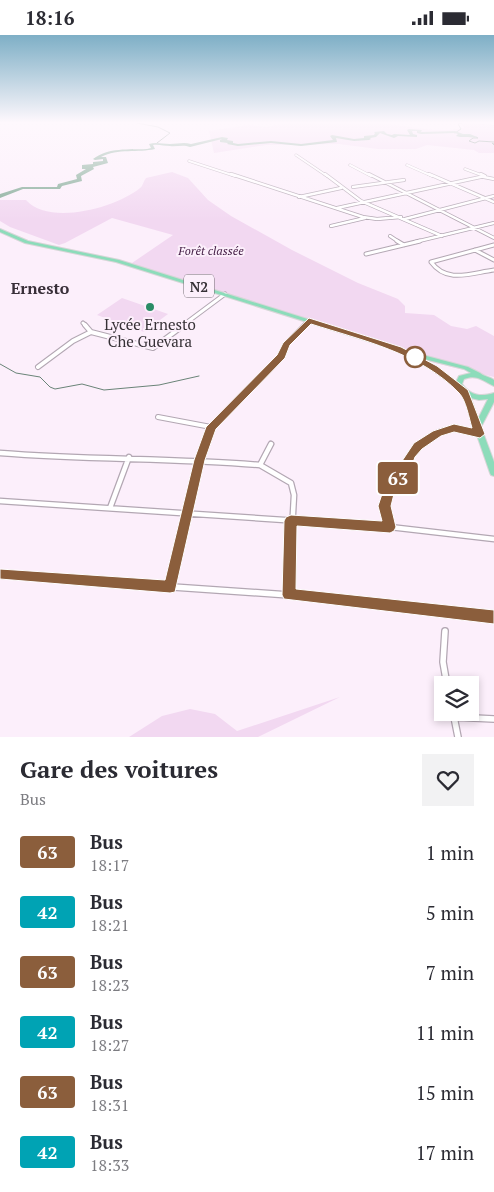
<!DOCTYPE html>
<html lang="en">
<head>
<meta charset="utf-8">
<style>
  :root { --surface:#fff; --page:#f2f2f3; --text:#2b2b33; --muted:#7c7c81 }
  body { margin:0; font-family:"PT Serif",serif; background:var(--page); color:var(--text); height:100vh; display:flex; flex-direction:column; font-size:19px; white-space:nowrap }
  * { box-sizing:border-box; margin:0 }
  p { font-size:16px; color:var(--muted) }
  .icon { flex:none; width:28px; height:28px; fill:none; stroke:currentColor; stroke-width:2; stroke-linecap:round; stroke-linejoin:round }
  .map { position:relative; height:702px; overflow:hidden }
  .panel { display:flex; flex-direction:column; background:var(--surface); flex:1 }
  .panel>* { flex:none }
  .badge { padding:0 10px; border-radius:4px; font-size:18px; line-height:32px }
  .buttons { position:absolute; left:434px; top:641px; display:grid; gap:10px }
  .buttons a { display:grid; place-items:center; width:45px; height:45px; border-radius:0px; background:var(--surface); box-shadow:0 2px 8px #0003; font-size:25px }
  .map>.badge { position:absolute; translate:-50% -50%; box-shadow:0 0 0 2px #fff }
  .round { display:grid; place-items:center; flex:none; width:52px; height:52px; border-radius:0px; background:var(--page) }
  .overview { display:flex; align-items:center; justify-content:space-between; height:85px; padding:0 20px }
  h1 { font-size:24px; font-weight:700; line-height:38px }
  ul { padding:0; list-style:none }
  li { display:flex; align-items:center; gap:15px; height:60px; padding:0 20px }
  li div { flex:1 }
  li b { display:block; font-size:19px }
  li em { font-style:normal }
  li .badge { min-width:55px; font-weight:700; text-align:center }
  .status { display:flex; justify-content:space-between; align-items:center; height:35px; padding:0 25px; background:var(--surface); direction:ltr }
  .status svg { height:14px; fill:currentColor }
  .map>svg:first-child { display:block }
  .green { fill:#f2d8f1 }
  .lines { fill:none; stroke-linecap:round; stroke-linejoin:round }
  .stream { stroke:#6a8478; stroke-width:1 }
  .river { fill:#80a894; fill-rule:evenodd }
  .minor-far5-casing { stroke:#b3a7b3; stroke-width:3 }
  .minor-far4-casing { stroke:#b3a7b3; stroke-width:4 }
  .minor-far3-casing { stroke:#b3a7b3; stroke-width:5 }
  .minor-far2-casing { stroke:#b3a7b3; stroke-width:6 }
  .minor-far1-casing { stroke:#b3a7b3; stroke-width:7 }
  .minor-casing { stroke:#b3a7b3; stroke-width:8 }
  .trunk-casing { stroke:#d7d6d7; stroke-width:2 }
  .minor-far5 { stroke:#fff; stroke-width:2 }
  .minor-far4 { stroke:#fff; stroke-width:2.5 }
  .minor-far3 { stroke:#fff; stroke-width:3 }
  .minor-far2 { stroke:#fff; stroke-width:4 }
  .minor-far1 { stroke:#fff; stroke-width:4.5 }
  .minor { stroke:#fff; stroke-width:5.5 }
  .trunk { fill:#8cdcba; fill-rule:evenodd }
  .line { fill:#8b5e3c; stroke:#fff }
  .poi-dot { fill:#2a8c66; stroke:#fceffb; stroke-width:2 }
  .stop-dot { fill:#fff; stroke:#8b5e3c; stroke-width:2.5 }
  .labels { text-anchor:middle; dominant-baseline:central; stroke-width:4; stroke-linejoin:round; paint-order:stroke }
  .far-park-label { font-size:12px; font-style:italic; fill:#441e45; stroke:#fceffb }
  .shield { fill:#fceffb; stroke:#716a71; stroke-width:1 }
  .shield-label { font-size:14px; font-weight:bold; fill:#363136 }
  .poi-label { font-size:15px; fill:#363136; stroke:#fceffb }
  .far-district-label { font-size:16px; font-weight:bold; fill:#392f39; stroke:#fceffb }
</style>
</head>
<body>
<div class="status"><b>18:16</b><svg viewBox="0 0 49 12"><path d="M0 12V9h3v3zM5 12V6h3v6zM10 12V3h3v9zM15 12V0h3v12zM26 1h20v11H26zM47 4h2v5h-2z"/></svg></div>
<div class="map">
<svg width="494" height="702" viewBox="0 0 494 702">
  <rect width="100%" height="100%" fill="#fceffb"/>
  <!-- green -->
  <path class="green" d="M286 88C317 88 349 86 379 88 407 90 435 99 464 93L461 88H494V118H479L474 115 427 110 416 114H378L339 109 266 110 214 118 209 96 248 90 267 92Z
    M172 137 188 143 208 165 231 181 292 215 358 248 398 264 405 271V278L434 280 451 291 467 294 476 291 494 301V342L435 328 139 233 132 228 173 200 112 183 65 208 59 210 10 192 0 186V165H26C49 191 116 173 140 153 143 151 143 147 146 143Z
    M122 263 168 279 144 297 97 280Z
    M340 662 258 702H129L162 681 190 674 215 679 237 696Z"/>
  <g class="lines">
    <!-- stream -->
    <path class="stream" d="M137 88 158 92 170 98 157 108
      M455 98 461 94 458 89 462 88
      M476 102 478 103H473L469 106 475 108 479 106 494 107
      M494 109 492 108 494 110
      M0 329 16 338 40 342 50 352 55 354 82 349 104 355 159 350 199 341"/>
    <!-- river -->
    <path class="river" d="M409 94 422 95 421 97 455 96 463 99H470L477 102 475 103C469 101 461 103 456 101L458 99 455 98 421 99 417 98V96H412L413 99 417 100V102L398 101 394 103 380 98 376 102 370 103 371 104 369 105 354 106 336 103 337 107 301 111 271 108 238 111 227 109 228 108 220 107V105L222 104 190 112C183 109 177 112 170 111 164 111 159 109 153 110L155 114C138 118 118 113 101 122H106L108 128 93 132 94 134 81 141 82 146 62 151 60 154H23L0 163V159L22 152H57L58 149 77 144 76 140 86 134H82V130L93 129V127L103 126V124L95 125 93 124C109 112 128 115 147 114L151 113 149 109C156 107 162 109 170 109 177 109 184 107 191 109L222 102 228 103 227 105 233 106V108L238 109 271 106 301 109 333 105 330 101 332 100 354 104 364 103V101L374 100 375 98 374 97 384 96 387 99 392 100 394 99 410 100 407 95Z"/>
    <defs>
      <path id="minor-far5" d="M480 88 494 89
        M296 120 327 141
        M189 126 235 141
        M350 130 371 141
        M407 130 432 141
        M465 134 484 141"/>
      <path id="minor-far4" d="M231 139 363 182 377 184 401 182
        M325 139 361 166 442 201
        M369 139 494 203
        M429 139 494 167
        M484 142 494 144
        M353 152 404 145
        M299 162 341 153
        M337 173 485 141 481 139
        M405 184 494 161
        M331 191 365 183
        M390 201 399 207
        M415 207 494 188"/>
      <path id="minor-far3" d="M397 206 404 210
        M494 210 431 227C447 249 471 238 494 235
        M475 215 494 225
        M366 219 420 206
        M83 288 86 291
        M182 291 225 259
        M304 291 309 286"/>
      <path id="minor-far2" d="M85 290 91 297 153 313 184 290
        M38 332 73 306 91 297
        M158 382 211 392
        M209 397 211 392 282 321 286 309 305 290
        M439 397 454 393 473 397"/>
      <path id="minor-far1" d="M468 396 480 399
        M271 409 260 430 291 448 294 460 290 532
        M0 418C87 425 173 423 260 430
        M0 466 390 492 494 504
        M110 473 129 422
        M390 492 385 471 390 453 406 433 410 421 418 411 437 398 443 396
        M175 532 200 425 210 396"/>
      <path id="minor" d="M0 540 289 560 494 582
        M170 552 175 531
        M289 560 290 531
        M445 596 443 627 447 650
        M458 702 454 682 494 684"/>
      <path id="trunk" d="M0 194 28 206 119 225 400 313 416 321 419 319 468 332 480 338C483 341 490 342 494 345V351C483 346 477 339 464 344L462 349C471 361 481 362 494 358V367L481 392 494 427V441L491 440 490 438 462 357 431 334 396 315 116 227 25 208 0 197ZM420 323 464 334 471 338 459 341 456 347 435 332ZM471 363 479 365 488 364 478 384Z"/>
    </defs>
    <!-- minor-far5 casing -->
    <use href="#minor-far5" class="minor-far5-casing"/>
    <!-- minor-far4 casing -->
    <use href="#minor-far4" class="minor-far4-casing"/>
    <!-- minor-far3 casing -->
    <use href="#minor-far3" class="minor-far3-casing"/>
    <!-- minor-far2 casing -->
    <use href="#minor-far2" class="minor-far2-casing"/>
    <!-- minor-far1 casing -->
    <use href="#minor-far1" class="minor-far1-casing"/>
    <!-- minor casing -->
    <use href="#minor" class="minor-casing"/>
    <!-- trunk casing -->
    <use href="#trunk" class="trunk-casing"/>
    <!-- minor-far5 -->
    <use href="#minor-far5" class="minor-far5"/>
    <!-- minor-far4 -->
    <use href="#minor-far4" class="minor-far4"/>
    <!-- minor-far3 -->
    <use href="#minor-far3" class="minor-far3"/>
    <!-- minor-far2 -->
    <use href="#minor-far2" class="minor-far2"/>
    <!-- minor-far1 -->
    <use href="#minor-far1" class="minor-far1"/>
    <!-- minor -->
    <use href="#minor" class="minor"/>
    <!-- trunk -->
    <use href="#trunk" class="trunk"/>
  </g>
  <!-- sky -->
  <linearGradient id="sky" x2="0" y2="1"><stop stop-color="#7eafc6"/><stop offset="0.47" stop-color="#fef8fd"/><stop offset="1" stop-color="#fef8fd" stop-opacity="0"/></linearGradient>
  <rect width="494" height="186" fill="url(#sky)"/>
  <!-- line -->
  <path class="line" d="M309 283 401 312 437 331 468 355 485 399 480 403 454 397 441 401 422 414 415 422 410 436 395 455 391 471 396 492 394 496 390 498 297 491 296 554 494 575V589L284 564 282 560 284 486 286 482 291 480 382 486 378 471 384 453 414 408 433 396 454 389 472 393C469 383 466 365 459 358 421 318 361 305 311 289L290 310 285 323 216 394 205 425 175 557 170 558 0 544V534L165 545 194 425 206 392 277 320 283 308Z"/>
  <!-- markers -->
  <circle class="poi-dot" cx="150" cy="272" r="5"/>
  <circle class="stop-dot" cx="415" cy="322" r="10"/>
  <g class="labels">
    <!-- far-park labels -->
    <g class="far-park-label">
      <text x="211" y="215">Forêt classée</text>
    </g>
    <!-- shield labels -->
    <rect class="shield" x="184" y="239.5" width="30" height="23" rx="4"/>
    <g class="shield-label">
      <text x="199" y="251">N2</text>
    </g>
    <!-- poi labels -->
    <g class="poi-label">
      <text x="150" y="289">Lycée Ernesto<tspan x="150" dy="17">Che Guevara</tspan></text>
    </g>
    <!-- far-district labels -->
    <g class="far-district-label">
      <text x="40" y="253">Ernesto</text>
    </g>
  </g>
</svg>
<div class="buttons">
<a><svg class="icon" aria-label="layers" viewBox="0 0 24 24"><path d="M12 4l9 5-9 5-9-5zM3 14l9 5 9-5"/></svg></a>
</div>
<b class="badge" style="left:398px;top:443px;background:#8b5e3c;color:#fff">63</b>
</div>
<section class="panel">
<div class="overview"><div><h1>Gare des voitures</h1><p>Bus</p></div><a class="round"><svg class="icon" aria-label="heart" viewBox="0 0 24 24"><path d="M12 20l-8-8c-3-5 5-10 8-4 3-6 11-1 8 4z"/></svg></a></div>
<ul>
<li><span class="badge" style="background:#8b5e3c;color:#fff">63</span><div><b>Bus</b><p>18:17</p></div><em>1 min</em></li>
<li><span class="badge" style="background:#00a3b4;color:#fff">42</span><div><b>Bus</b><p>18:21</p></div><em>5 min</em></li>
<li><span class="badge" style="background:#8b5e3c;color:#fff">63</span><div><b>Bus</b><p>18:23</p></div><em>7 min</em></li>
<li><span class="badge" style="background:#00a3b4;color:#fff">42</span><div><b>Bus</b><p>18:27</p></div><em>11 min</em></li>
<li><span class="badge" style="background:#8b5e3c;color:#fff">63</span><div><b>Bus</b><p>18:31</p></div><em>15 min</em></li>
<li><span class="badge" style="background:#00a3b4;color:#fff">42</span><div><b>Bus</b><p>18:33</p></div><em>17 min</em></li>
</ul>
</section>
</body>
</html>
